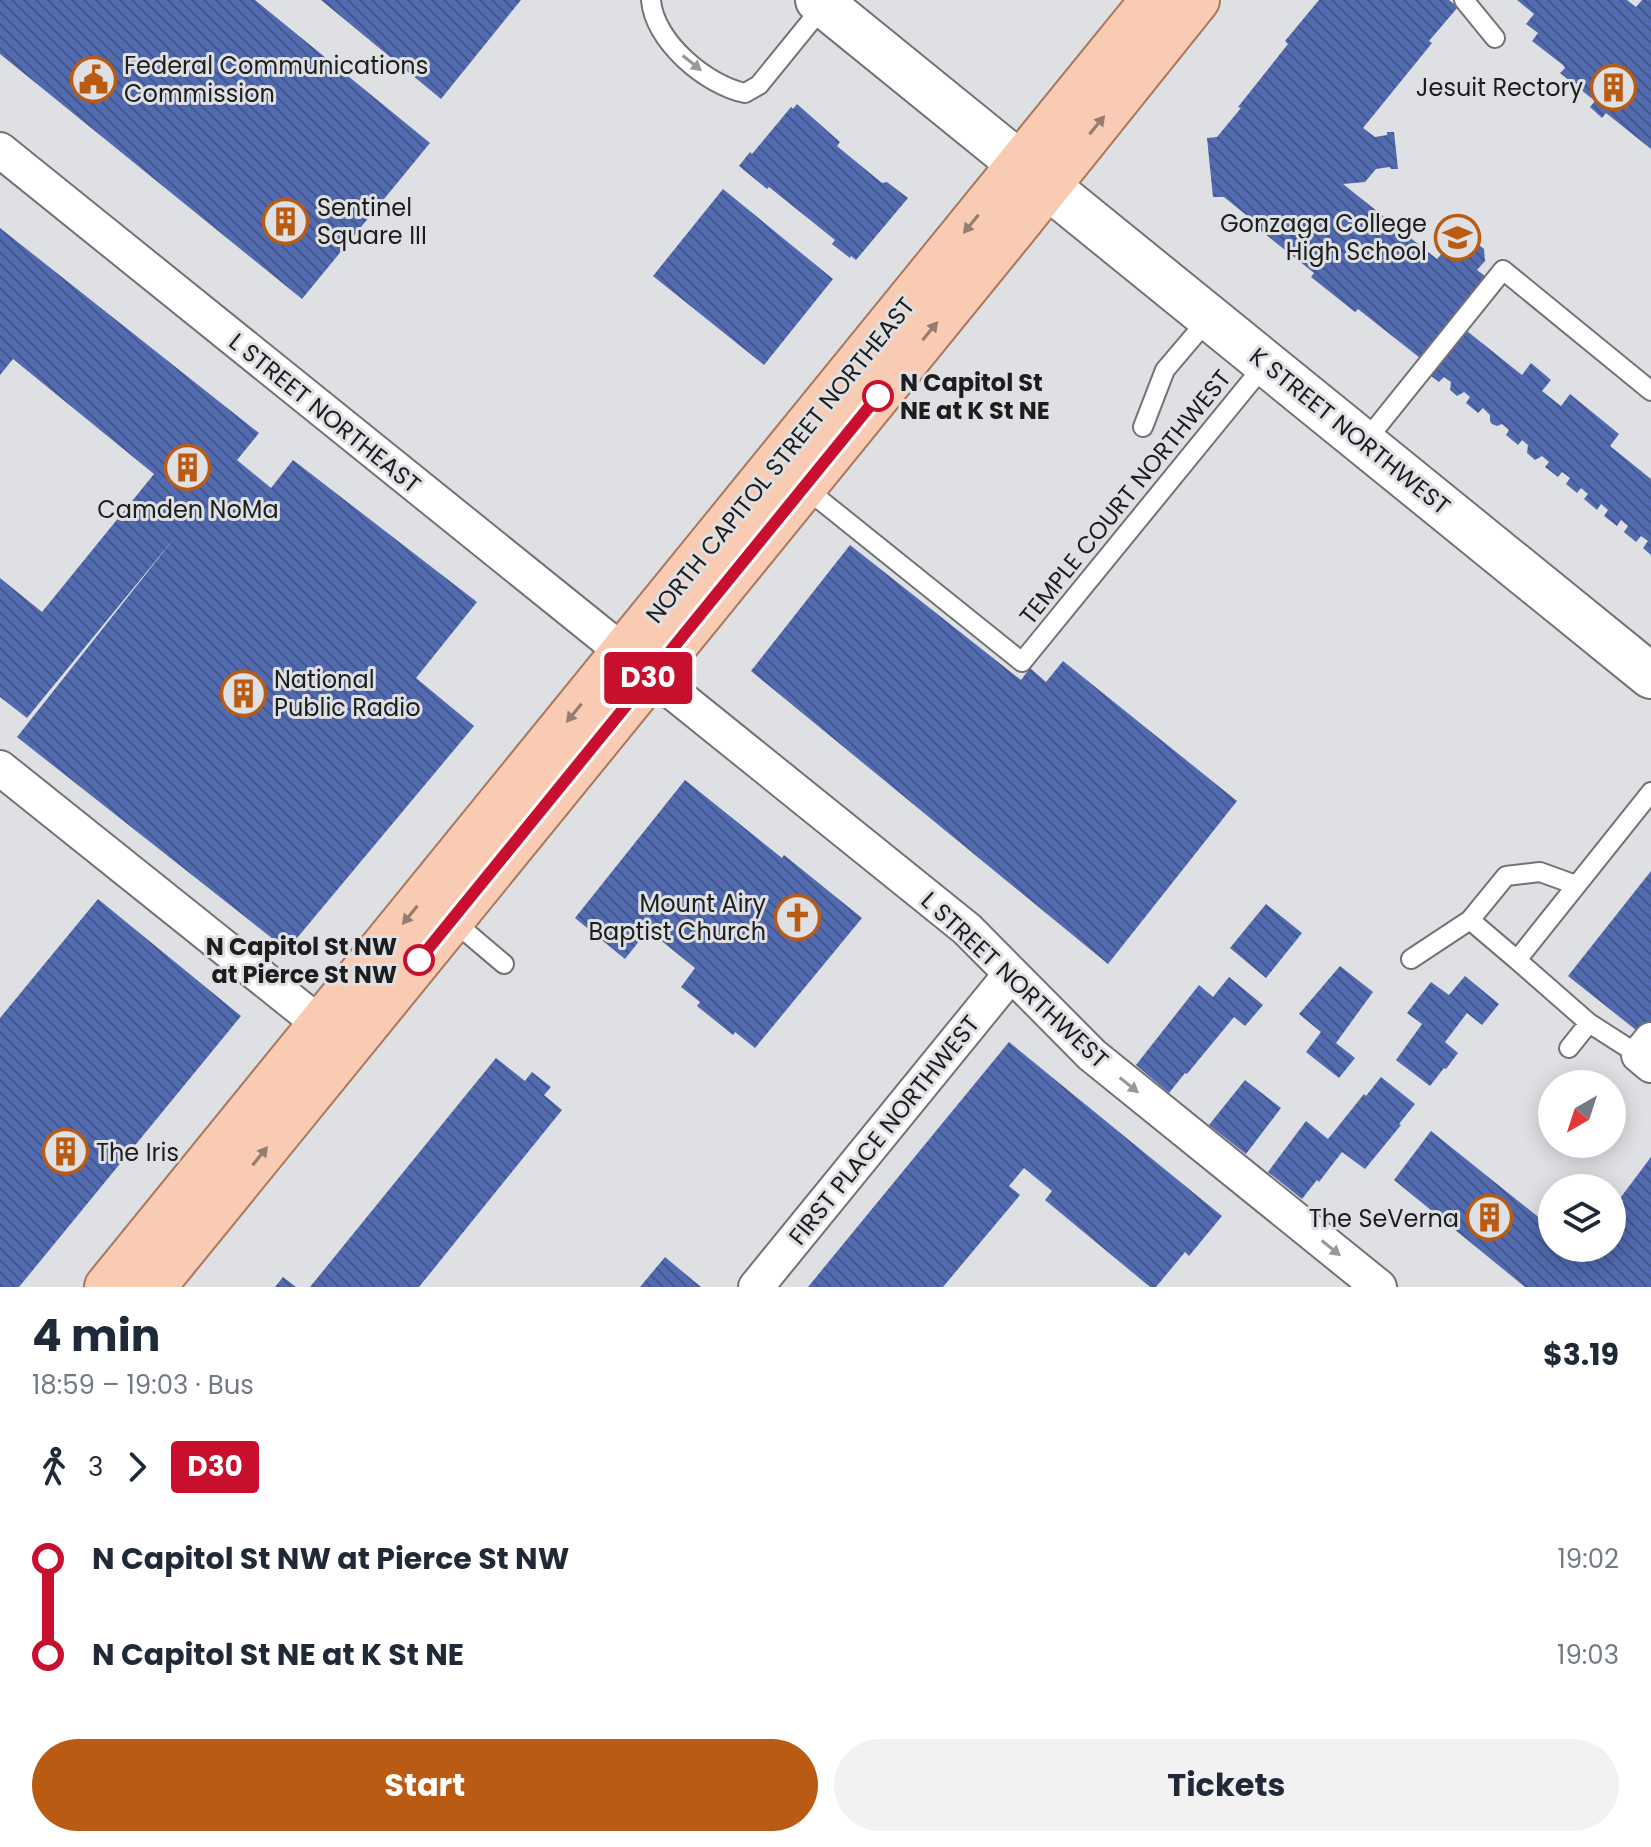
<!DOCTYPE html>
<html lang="en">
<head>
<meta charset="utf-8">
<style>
  :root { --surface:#fff; --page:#f2f2f3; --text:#1f2937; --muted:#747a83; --accent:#ba5b14 }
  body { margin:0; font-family:Poppins,sans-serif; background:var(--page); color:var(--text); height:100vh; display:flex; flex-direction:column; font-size:30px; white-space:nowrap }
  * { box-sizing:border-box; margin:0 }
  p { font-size:26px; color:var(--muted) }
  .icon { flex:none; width:44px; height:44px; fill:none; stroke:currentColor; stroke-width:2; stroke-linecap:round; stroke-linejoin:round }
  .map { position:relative; height:1287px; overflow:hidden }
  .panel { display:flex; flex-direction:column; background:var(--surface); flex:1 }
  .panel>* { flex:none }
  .badge { padding:0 16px; border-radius:6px; font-size:28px; line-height:52px }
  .needle { width:52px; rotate:219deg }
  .buttons { position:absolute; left:1538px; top:1070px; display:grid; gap:16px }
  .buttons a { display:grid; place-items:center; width:88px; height:88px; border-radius:50%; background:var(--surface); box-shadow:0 4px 20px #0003; font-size:40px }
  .map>.badge { position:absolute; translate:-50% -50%; box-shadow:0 0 0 4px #fff }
  .legs { display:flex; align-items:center; gap:12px; height:88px; padding:0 32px; font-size:26px }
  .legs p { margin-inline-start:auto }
  .headline { display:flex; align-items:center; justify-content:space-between; height:136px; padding:0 32px }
  h1 { font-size:44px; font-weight:700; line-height:60px }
  .action { display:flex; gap:16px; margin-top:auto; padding:16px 32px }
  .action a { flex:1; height:92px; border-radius:48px; background:var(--accent); color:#fff; font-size:32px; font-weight:700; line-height:92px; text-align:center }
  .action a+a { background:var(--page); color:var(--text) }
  ul { padding:0 32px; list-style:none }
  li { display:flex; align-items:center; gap:28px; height:96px; font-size:30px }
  li i { display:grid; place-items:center; width:12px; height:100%; margin:0 10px; background:currentColor }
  li i::after { content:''; width:20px; height:20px; margin:-10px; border:6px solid; border-radius:50%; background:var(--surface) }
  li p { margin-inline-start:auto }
  li:first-child i { background:linear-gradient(#0000 50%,currentColor 0) }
  li:last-child i { background:linear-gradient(currentColor 50%,#0000 0) }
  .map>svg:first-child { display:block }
  .building { fill:url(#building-back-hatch) }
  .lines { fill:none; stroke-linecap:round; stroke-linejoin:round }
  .lane-casing { stroke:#717375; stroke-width:22 }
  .street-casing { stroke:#717375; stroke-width:38 }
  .secondary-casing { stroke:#717375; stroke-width:48 }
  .primary-casing { stroke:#a8785c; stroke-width:48 }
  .lane { stroke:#fff; stroke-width:18 }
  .street { stroke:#fff; stroke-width:34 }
  .secondary { stroke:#fff; stroke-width:44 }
  .primary { stroke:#f8cbb2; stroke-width:44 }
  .oneway { fill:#99999a }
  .oneway2 { fill:#957d6f }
  .line-1-casing { stroke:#fff; stroke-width:18 }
  .line-1 { stroke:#c8102e; stroke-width:12 }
  .stop-1-dot { fill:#fff; stroke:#c8102e; stroke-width:4 }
  .labels { text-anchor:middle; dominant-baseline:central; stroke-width:6; stroke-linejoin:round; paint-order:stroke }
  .poi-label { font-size:24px; fill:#1d1d1e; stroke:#dfe0e3; text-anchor:start }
  .stop-label { font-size:24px; font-weight:bold; fill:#1d1d1e; stroke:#dfe0e3; text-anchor:start }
  .street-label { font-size:24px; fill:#1d1d1e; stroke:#dfe0e3 }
</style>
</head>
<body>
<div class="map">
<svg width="1651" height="1287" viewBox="0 0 1651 1287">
  <defs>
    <pattern id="building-back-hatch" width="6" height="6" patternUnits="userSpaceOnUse" patternTransform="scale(2)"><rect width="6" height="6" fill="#526baf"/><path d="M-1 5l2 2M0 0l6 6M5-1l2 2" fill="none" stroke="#43578e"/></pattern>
  </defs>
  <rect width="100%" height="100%" fill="#dfe0e3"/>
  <!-- building -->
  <path class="building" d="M0 0H255L430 143 302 299 0 54Z
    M321 0H521L441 99Z
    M1319 0H1449L1458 7 1429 41 1432 43 1363 128 1375 137 1387 135V132H1394L1398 169H1391L1390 167 1376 169 1365 182 1343 184 1437 259 1448 246 1454 251 1462 243 1474 241 1484 249 1485 261 1477 270 1485 276 1420 358 1358 309 1355 312 1311 277 1314 273 1250 222 1251 219 1224 197H1213L1207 138 1217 137 1241 108 1238 107 1288 44 1285 41Z
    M1517 0H1627L1636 7 1642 0H1651V149L1606 113 1602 118 1590 107 1595 101 1560 73 1565 68 1563 65 1532 41 1538 33 1526 24 1534 14Z
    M797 104 840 142 837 146 882 183 887 182 908 198 856 260 851 256 850 258 832 244 835 240 769 187 767 189 739 166 750 152 752 154 791 107 793 109Z
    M723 189 833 279 764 365 653 276Z
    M0 228 259 433 237 460 271 488 293 460 477 602 416 678 474 726 287 950 17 737 176 536 27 718 0 697V578L42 612 154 474 13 359 0 375Z
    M1462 327 1522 375 1531 363 1551 380 1542 391 1561 406 1570 394 1619 434 1610 446 1651 479V555L1643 548 1648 541 1641 536 1636 542 1624 532 1628 526 1621 520 1617 526 1604 516 1608 510 1601 504 1597 510 1584 499 1588 494 1581 488 1577 493 1566 484 1570 478 1562 472 1558 477 1545 467 1549 462 1542 456 1535 460 1527 453 1528 445 1522 440 1518 445 1506 435 1509 430 1502 424 1497 426 1492 424 1490 421V415L1483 408 1478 413 1466 403 1470 397 1464 392 1457 396 1450 390 1451 382 1444 377 1439 382 1426 372Z
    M850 545 1021 680 1030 668 1046 682 1063 661 1237 801 1108 964 751 671Z
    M685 780 782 858 784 855 862 918 755 1048 735 1032 733 1035 697 1006 700 1002 681 987 695 968 648 930 625 959 575 918Z
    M1651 871V1022L1641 1034 1568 976Z
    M98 899 241 1016 19 1287H0V1018Z
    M1266 904 1302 933 1266 978 1230 948Z
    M1340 966 1373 992 1336 1043 1355 1058 1339 1078 1306 1052 1321 1032 1299 1014Z
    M1465 976 1499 1004 1482 1025 1467 1013 1445 1042 1458 1053 1446 1069 1444 1068 1430 1086 1396 1060 1422 1024 1407 1013 1431 982 1449 995Z
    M1229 977 1263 1005 1245 1026 1234 1017 1187 1074 1185 1073 1169 1093 1136 1065 1199 985 1213 997Z
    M1009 1042 1222 1216 1189 1256 1185 1252 1156 1287H1150L1045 1200 1052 1191 1024 1168 1009 1186 1020 1195 943 1287H808Z
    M496 1058 525 1081 532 1072 551 1087 544 1095 562 1110 419 1287H310Z
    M1381 1077 1415 1104 1399 1124 1401 1125 1365 1169 1342 1152 1319 1182 1317 1180 1302 1199 1268 1172 1306 1121 1328 1139 1364 1094 1366 1096Z
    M1245 1080 1281 1108 1246 1154 1209 1125Z
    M1431 1131 1552 1228V1248H1577L1580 1251 1582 1248H1612V1209L1651 1157V1287H1525L1394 1180Z
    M665 1257 701 1287H640Z
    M283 1277 296 1287H275Z"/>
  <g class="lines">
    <defs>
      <path id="lane" d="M651 0C654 41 706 85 745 93L759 85 824 5
        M1464 0 1495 38
        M1143 427 1165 370 1210 317
        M1364 443 1503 270 1651 391
        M804 487 1022 662 1266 363
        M1576 885 1540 872 1506 876 1470 920 1517 960 1651 792
        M452 920 504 964
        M1411 959 1470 920
        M1517 960 1589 1023 1639 1055
        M1569 1048 1589 1023"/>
      <path id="street" d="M0 150 967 929 1092 1055 1379 1287
        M0 768 340 1040
        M1651 1040 1639 1055 1651 1065
        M756 1287 1011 974"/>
      <path id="secondary" d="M818 0 1651 676"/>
      <path id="primary" d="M107 1287 1153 0
        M153 1287 1011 232 1197 0"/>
    </defs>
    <!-- lane casing -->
    <use href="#lane" class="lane-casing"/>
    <!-- street casing -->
    <use href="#street" class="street-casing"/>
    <!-- secondary casing -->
    <use href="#secondary" class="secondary-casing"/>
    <!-- primary casing -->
    <use href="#primary" class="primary-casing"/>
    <!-- lane -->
    <use href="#lane" class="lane"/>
    <!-- street -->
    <use href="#street" class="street"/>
    <!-- secondary -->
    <use href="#secondary" class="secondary"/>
    <!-- primary -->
    <use href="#primary" class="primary"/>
  </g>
  <!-- one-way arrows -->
  <defs><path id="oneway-solid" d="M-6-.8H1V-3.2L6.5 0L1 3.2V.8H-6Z" transform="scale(2)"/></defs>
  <g class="oneway">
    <use href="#oneway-solid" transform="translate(692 63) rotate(39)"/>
    <use href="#oneway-solid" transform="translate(1129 1085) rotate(39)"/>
    <use href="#oneway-solid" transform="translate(1331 1248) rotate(39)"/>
  </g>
  <g class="oneway2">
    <use href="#oneway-solid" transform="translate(1097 125) rotate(-51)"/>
    <use href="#oneway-solid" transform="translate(971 224) rotate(129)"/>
    <use href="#oneway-solid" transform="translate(930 331) rotate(-51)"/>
    <use href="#oneway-solid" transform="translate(574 713) rotate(129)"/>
    <use href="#oneway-solid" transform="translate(410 915) rotate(129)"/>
    <use href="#oneway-solid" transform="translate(260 1156) rotate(-51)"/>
  </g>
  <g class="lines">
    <defs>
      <path id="line-1" d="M419 960 878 396"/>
    </defs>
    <!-- line-1 casing -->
    <use href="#line-1" class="line-1-casing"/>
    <!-- line-1 -->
    <use href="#line-1" class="line-1"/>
  </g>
  <!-- icons -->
  <defs>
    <symbol id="civic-ring" viewBox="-11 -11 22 22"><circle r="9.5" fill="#dfe0e3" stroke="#ba5b14" stroke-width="1.5"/><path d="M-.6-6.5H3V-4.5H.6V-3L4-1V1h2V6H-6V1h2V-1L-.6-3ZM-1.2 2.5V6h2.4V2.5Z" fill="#ba5b14"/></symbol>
    <symbol id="building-ring" viewBox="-11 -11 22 22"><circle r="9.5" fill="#dfe0e3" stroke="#ba5b14" stroke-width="1.5"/><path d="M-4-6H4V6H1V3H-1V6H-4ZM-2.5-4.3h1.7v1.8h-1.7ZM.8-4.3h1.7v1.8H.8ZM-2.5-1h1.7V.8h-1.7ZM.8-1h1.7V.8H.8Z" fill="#ba5b14"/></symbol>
    <symbol id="school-ring" viewBox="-11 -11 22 22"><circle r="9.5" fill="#dfe0e3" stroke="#ba5b14" stroke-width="1.5"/><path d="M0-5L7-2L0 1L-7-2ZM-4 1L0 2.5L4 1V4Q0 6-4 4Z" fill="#ba5b14"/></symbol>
    <symbol id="church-ring" viewBox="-11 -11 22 22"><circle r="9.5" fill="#dfe0e3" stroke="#ba5b14" stroke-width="1.5"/><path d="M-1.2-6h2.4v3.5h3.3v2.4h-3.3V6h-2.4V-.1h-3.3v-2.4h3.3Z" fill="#ba5b14"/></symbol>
  </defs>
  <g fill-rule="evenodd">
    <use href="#civic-ring" x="68" y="54" width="51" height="51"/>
    <use href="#building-ring" x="1588" y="62" width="51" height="51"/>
    <use href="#building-ring" x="260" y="196" width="51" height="51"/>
    <use href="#school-ring" x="1432" y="212" width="51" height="51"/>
    <use href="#building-ring" x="162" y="442" width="51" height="51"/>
    <use href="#building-ring" x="218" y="668" width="51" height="51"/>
    <use href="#church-ring" x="772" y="892" width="51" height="51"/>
    <use href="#building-ring" x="40" y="1126" width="51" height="51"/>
    <use href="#building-ring" x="1464" y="1192" width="51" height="51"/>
  </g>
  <!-- markers -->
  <g class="stop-1-dot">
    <circle cx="878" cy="396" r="14"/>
    <circle cx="419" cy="960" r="14"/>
  </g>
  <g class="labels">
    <!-- poi labels -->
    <g class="poi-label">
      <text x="124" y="65">Federal Communications<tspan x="124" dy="28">Commission</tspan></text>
      <text x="1583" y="87" text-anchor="end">Jesuit Rectory</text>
      <text x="317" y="207">Sentinel<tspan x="317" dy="28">Square III</tspan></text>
      <text x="1427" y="223" text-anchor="end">Gonzaga College<tspan x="1427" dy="28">High School</tspan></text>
      <text x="188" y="509" text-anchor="middle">Camden NoMa</text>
      <text x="274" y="679">National<tspan x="274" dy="28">Public Radio</tspan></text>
      <text x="766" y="903" text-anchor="end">Mount Airy<tspan x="766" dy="28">Baptist Church</tspan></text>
      <text x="96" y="1152">The Iris</text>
      <text x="1459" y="1218" text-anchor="end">The SeVerna</text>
    </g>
    <!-- stop labels -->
    <g class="stop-label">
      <text x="900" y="382">N Capitol St<tspan x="900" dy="28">NE at K St NE</tspan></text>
      <text x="397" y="946" text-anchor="end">N Capitol St NW<tspan x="397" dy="28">at Pierce St NW</tspan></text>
    </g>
    <!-- street labels -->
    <g class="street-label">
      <text transform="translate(325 413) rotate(39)">L STREET NORTHEAST</text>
      <text transform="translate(1350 431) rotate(39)">K STREET NORTHWEST</text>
      <text transform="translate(780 460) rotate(-51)">NORTH CAPITOL STREET NORTHEAST</text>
      <text transform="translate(1125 497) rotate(-51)">TEMPLE COURT NORTHWEST</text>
      <text transform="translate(1015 980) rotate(43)">L STREET NORTHWEST</text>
      <text transform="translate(884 1130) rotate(-51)">FIRST PLACE NORTHWEST</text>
    </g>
  </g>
</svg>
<div class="buttons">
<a><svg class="needle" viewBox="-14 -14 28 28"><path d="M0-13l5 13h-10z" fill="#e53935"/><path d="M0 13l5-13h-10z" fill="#747a83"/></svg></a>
<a><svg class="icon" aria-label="layers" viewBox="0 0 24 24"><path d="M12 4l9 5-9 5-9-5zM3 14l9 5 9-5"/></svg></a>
</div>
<b class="badge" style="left:648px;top:678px;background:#c8102e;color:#fff">D30</b>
</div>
<section class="panel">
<div class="headline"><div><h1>4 min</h1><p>18:59 – 19:03 · Bus</p></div><b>$3.19</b></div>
<div class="legs"><svg class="icon" aria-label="walk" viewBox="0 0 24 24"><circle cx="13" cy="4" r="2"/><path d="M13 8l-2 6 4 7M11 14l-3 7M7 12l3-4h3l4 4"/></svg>3<svg class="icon" aria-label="forward" viewBox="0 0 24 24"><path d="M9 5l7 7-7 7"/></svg><b class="badge" style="background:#c8102e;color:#fff">D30</b></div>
<ul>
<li><i style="color:#c8102e"></i><b>N Capitol St NW at Pierce St NW</b><p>19:02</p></li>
<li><i style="color:#c8102e"></i><b>N Capitol St NE at K St NE</b><p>19:03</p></li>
</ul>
<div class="action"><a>Start</a><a>Tickets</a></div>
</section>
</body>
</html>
